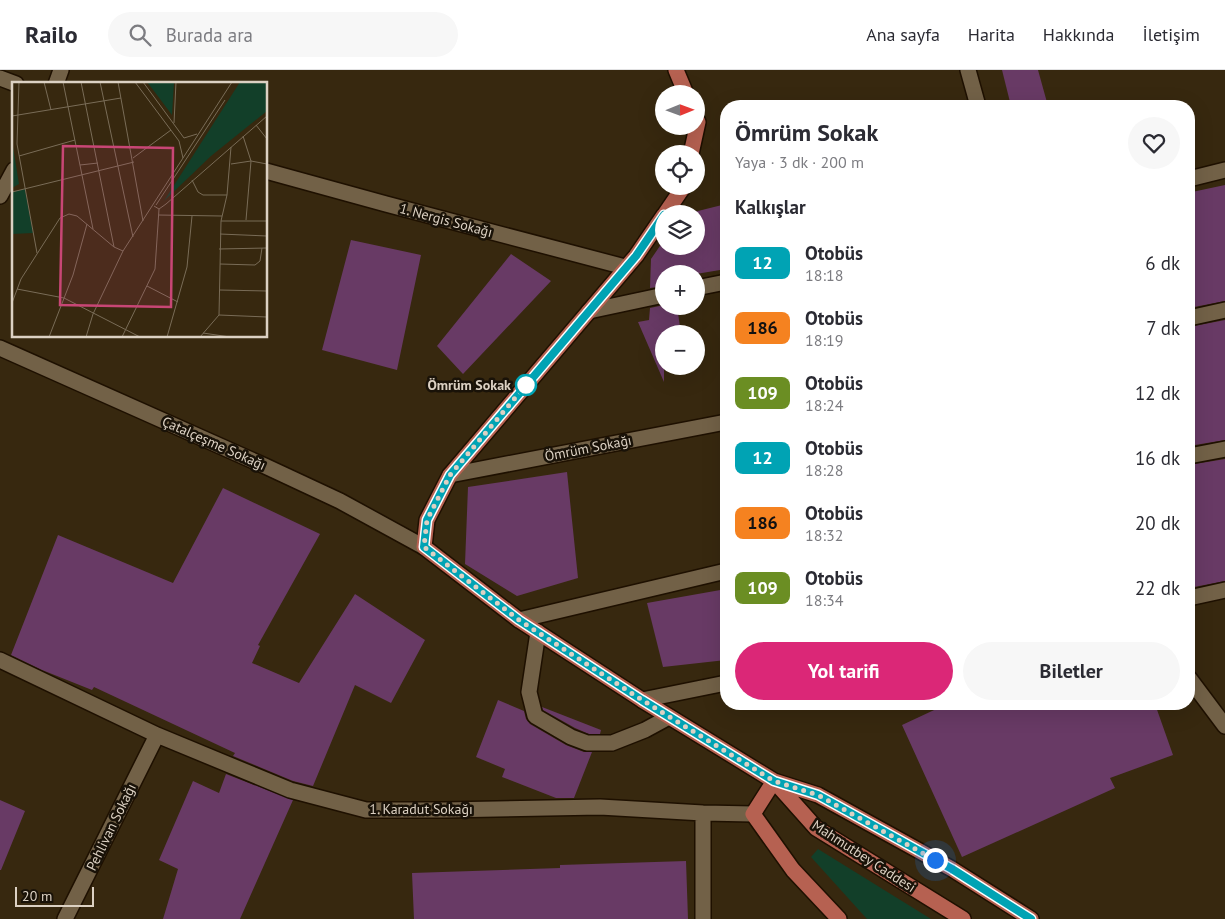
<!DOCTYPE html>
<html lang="tr">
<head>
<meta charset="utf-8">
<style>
  :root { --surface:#fff; --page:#f7f7f7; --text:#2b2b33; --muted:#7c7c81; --line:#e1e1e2; --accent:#db2777 }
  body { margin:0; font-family:"PT Sans",sans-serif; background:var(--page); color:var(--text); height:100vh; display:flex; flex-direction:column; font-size:19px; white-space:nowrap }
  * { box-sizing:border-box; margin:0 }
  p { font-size:16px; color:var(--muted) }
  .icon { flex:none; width:28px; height:28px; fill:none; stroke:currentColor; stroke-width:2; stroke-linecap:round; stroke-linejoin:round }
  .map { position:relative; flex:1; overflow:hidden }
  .details { position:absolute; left:720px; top:30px; width:475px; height:610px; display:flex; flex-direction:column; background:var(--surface); border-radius:20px; box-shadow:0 5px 20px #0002 }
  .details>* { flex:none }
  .badge { padding:0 10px; border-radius:8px; font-size:18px; line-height:32px }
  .needle { width:32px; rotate:89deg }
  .controls { position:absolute; left:655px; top:15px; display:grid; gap:10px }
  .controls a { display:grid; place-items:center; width:50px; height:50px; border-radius:50%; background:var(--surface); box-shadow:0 5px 20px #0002; font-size:25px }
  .scale { position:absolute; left:15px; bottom:12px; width:79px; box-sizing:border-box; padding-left:5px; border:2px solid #dcd1c3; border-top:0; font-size:14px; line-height:18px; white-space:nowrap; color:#dcd1c3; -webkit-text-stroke:4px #191208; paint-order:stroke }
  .you { position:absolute; width:25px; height:25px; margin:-12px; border:4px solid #fff; border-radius:50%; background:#1a73e8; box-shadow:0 0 0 8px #1a73e833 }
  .map>.badge { position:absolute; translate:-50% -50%; box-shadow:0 0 0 2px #fff }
  h2 { padding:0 15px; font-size:19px; line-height:45px }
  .round { display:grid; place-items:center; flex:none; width:52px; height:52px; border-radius:26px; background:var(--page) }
  .head { display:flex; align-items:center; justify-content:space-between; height:85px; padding:0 15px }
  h1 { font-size:24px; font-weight:700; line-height:38px }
  .button { display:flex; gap:10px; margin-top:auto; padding:10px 15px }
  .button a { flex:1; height:58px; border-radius:30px; background:var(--accent); color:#fff; font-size:20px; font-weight:700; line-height:58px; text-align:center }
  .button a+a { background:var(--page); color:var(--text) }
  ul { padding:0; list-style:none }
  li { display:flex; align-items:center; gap:15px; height:65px; padding:0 15px }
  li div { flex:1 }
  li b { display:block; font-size:19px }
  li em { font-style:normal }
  li .badge { min-width:55px; font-weight:700; text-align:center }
  header { display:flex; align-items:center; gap:30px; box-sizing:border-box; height:70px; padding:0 25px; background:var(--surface); border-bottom:1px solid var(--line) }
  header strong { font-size:24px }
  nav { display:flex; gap:28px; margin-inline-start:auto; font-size:18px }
  .search { width:350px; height:45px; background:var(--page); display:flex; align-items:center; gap:12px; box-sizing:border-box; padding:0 18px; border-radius:28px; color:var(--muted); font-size:19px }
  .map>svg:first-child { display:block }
  .green { fill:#123f29 }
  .building { fill:#683a65 }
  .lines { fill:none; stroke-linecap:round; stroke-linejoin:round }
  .minor-casing { stroke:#1e1000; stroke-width:18 }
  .major-casing { stroke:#1e1000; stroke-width:18 }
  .minor { stroke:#726147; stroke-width:15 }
  .major { stroke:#b66151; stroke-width:15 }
  .line-casing { stroke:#fff; stroke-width:11 }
  .line { stroke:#00a3b4; stroke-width:8 }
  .walk { stroke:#dcd1c3; stroke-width:5; stroke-dasharray:0 9 }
  .stop-dot { fill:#fff; stroke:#00a3b4; stroke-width:2.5 }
  .labels { text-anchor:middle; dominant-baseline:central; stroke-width:5; stroke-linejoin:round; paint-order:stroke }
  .street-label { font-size:14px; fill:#dcd1c3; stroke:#191208 }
  .stop-label { font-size:14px; font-weight:bold; fill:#dcd1c3; stroke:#191208; text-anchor:end }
  .inset-road { fill:none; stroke:#796c57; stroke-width:1 }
  .view { fill:#c84675; fill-opacity:0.15; stroke:#c84675; stroke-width:2.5 }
  .inset-edge { fill:none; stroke:#dcd1c3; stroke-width:2.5 }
</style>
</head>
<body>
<header>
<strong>Railo</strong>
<div class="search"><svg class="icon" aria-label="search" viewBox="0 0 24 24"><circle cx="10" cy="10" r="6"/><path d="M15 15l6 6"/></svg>Burada ara</div>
<nav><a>Ana sayfa</a><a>Harita</a><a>Hakkında</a><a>İletişim</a></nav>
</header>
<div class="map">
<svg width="1225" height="849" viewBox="0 0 1225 849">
  <rect width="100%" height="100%" fill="#37280f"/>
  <!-- green -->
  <path class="green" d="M818 779 931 849H867L811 787Z"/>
  <!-- building -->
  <path class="building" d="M1002 0H1038L1048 36H1011Z
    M1225 115V231L1189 238V131L1194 130 1192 122Z
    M726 134V199L696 204H664V216L650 218 651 189 664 170V176H696V144H686Z
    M351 170 421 185 397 300 322 280Z
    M511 184 551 211 463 304 437 276Z
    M664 235V236H677L681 264H664V312L638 252 649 250 650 238Z
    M1225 250V370L1189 376V257Z
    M1225 389V511L1189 518V395Z
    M567 402 578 508 517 526 465 494 468 417Z
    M223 418 320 464 258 575 260 576 252 593 299 613 355 524 425 570 391 633 355 615 313 716 293 711 233 686 235 683 94 617 92 620 42 600 11 585 58 465 173 513Z
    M726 519V590L663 597 647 533Z
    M498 630 524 641 526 649 530 654 566 675 584 682H592L574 728H556L502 707 505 699 476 687Z
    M947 634H1155L1173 685 1110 708 1115 718 962 787 902 655Z
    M542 637 601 660 600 664H589L575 658 543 640Z
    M226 704 293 730 240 849H163L178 799 159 790 193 711 219 723Z
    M0 730 25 741 1 800H0Z
    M686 791 688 849H414L412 803 560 798V795Z"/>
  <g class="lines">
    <defs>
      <path id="minor" d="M968 0 978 36
        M0 8 16 14
        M56 14 61 0
        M266 101 386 134 625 197
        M1189 109 1225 100
        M0 126 14 100
        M696 218 726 212
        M589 241 664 225
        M1189 248 1225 240
        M0 278 265 396 340 431 424 477
        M1189 386 1225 379
        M450 405 726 352
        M1189 528 1225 520
        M519 550 726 501
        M538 562 529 622 535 646 571 667 587 673H612L645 660 669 647
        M0 590 157 665 290 720 366 740H444L600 737 703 743 753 744
        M1189 608 1225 656
        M642 630 726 613
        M65 849 157 665
        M703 849V743"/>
      <path id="major" d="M676 0 686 24
        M691 84 698 52 696 48
        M665 144 684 116
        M664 145 636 186 450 405 427 450 424 477 519 550 642 630 774 711 818 725 952 799 1031 849
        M774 711 753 744 793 800 839 849
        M775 712 816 758 963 849"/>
    </defs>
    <!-- minor casing -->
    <use href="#minor" class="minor-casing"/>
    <!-- major casing -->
    <use href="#major" class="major-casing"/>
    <!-- minor -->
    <use href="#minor" class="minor"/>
    <!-- major -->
    <use href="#major" class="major"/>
  </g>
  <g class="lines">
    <defs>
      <path id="line" d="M664 145 636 186 450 405 427 450 424 477 519 550 642 630 774 711 818 725 952 799 1031 849"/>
    </defs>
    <!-- line casing -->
    <use href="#line" class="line-casing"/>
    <!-- line -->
    <use href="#line" class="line"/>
    <!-- walk -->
    <path class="walk" d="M526 315 450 405 427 450 424 477 519 550 642 630 774 711 818 725 935 790"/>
  </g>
  <!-- markers -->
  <circle class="stop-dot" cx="526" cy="315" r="10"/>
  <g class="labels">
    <!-- street labels -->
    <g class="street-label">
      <text transform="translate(446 150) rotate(15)">1. Nergis Sokağı</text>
      <text transform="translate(214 373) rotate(24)">Çatalçeşme Sokağı</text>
      <text transform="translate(588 378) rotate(-11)">Ömrüm Sokağı</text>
      <text x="421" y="739">1. Karadut Sokağı</text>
      <text transform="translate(111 757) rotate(-64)">Pehlivan Sokağı</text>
      <text transform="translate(864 786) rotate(33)">Mahmutbey Caddesi</text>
    </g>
    <!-- stop labels -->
    <g class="stop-label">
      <text x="511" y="315">Ömrüm Sokak</text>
    </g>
  </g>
  <!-- overview -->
  <g transform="translate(12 12)">
    <rect width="255" height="255" fill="#37280f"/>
    <path d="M135 0H162L160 33 142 9ZM228 0H255V29L199 74 152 119ZM0 59 7 102 0 106ZM13 107 21 151 0 152V110Z" fill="#123f29"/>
    <path class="inset-road" d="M7 0 5 62 25 171M32 0 39 28M51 0 81 147M69 0 102 165M88 0 121 155M106 0 131 139M123 0 167 59 171 76M131 0 172 56 185 52M0 34 109 16M162 41 164 0M244 43 255 57M231 54 239 79 234 138M7 74 63 58M121 76 159 48M219 82 239 79 255 82M68 83 86 81M180 98 186 110 191 113H215M0 110 122 80M144 123 213 18M142 124 147 127 154 122 255 34M146 133 210 134M209 139H255M208 152 255 154M207 167 255 166M208 182 243 183 248 179 250 166M135 204 166 220M5 207 52 216 128 255M208 208 255 209M0 221 9 197 48 136 57 132 65 134 102 165 111 169 220 0M207 233 255 235M191 251 218 255M37 255 61 193 75 142M74 255 81 232 111 169M110 255 143 187 147 127M155 255 175 185 180 134M188 255 207 233 209 139 215 113 219 65"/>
    <path class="view" d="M51 64 161 66 159 225 48 223Z"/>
    <rect width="255" height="255" class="inset-edge"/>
  </g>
</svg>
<div class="controls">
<a><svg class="needle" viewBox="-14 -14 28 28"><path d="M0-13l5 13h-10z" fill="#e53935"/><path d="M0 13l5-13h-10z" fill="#7c7c81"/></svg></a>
<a><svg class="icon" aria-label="locate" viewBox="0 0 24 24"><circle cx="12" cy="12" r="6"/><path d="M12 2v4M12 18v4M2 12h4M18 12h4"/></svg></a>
<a><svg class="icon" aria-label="layers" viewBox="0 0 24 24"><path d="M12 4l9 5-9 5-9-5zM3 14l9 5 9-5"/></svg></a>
<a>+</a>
<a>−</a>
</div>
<div class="scale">20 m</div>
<div class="you" style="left:935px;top:790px"></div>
<section class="details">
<div class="head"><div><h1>Ömrüm Sokak</h1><p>Yaya · 3 dk · 200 m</p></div><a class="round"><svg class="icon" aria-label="heart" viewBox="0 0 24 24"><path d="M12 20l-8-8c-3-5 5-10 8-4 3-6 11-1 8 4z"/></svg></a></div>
<h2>Kalkışlar</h2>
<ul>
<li><span class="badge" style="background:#00a3b4;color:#fff">12</span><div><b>Otobüs</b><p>18:18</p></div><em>6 dk</em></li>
<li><span class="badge" style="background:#f58220;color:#111">186</span><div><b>Otobüs</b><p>18:19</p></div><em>7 dk</em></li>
<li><span class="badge" style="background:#6b8e23;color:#fff">109</span><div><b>Otobüs</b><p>18:24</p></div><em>12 dk</em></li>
<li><span class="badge" style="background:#00a3b4;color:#fff">12</span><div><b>Otobüs</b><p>18:28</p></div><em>16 dk</em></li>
<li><span class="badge" style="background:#f58220;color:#111">186</span><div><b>Otobüs</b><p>18:32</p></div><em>20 dk</em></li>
<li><span class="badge" style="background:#6b8e23;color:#fff">109</span><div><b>Otobüs</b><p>18:34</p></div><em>22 dk</em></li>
</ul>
<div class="button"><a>Yol tarifi</a><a>Biletler</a></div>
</section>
</div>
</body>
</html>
